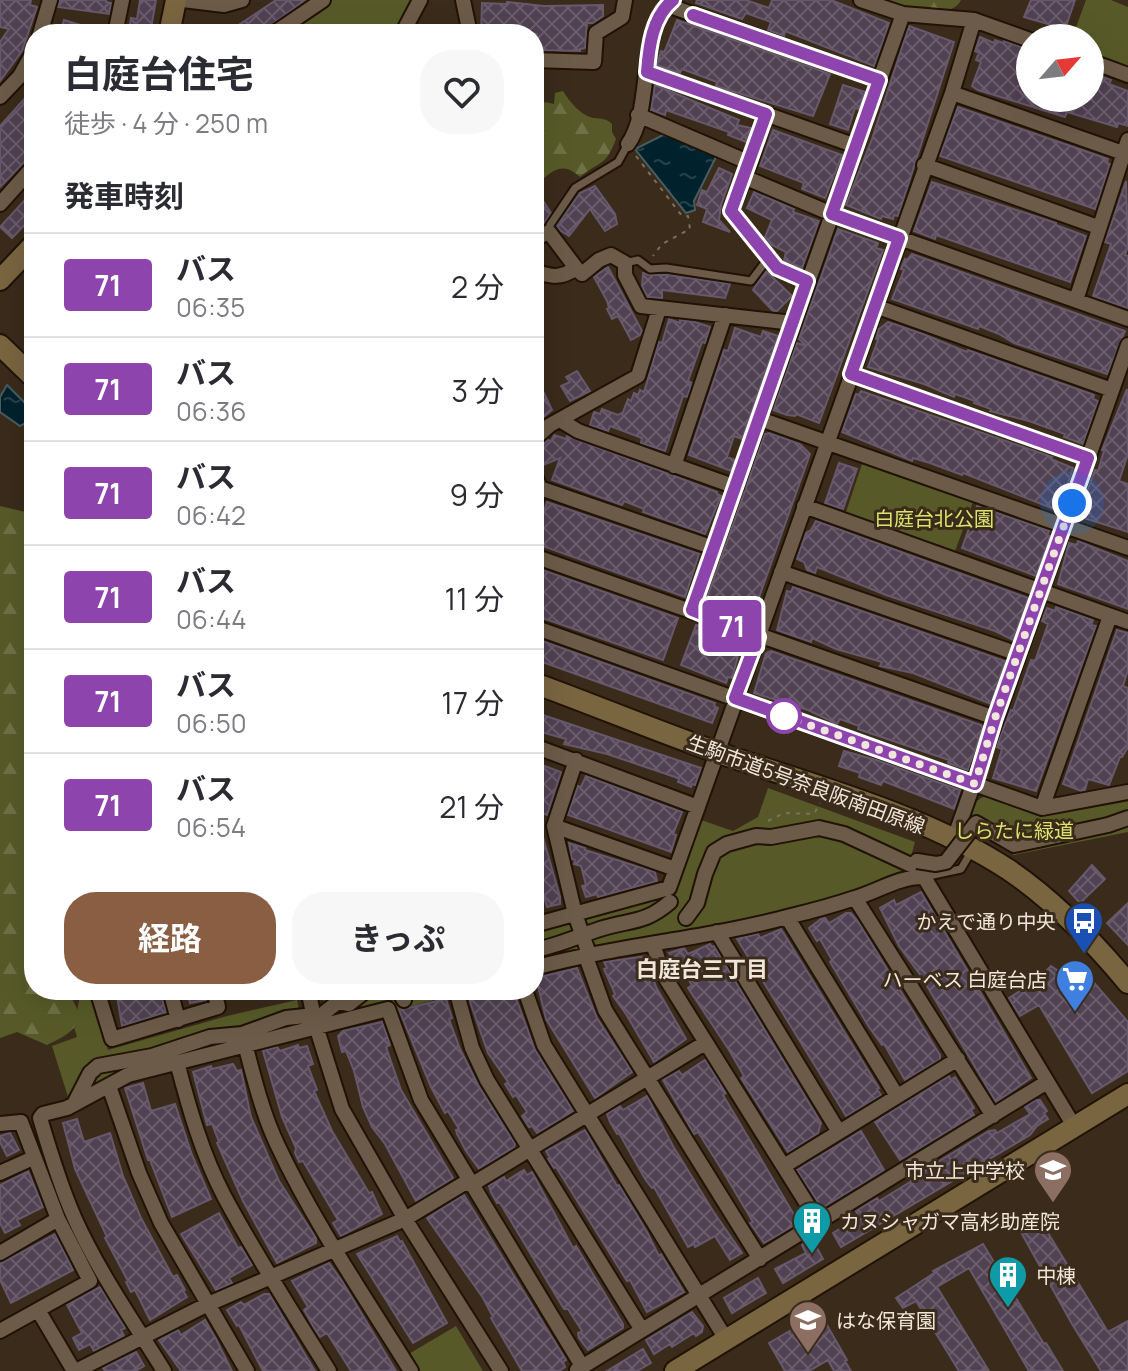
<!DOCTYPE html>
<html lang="ja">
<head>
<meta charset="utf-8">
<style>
  :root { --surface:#fff; --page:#f7f7f7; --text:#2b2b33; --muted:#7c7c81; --line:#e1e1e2; --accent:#8a5e42 }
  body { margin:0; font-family:Manrope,"Noto Sans JP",sans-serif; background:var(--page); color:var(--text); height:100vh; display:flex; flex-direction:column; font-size:30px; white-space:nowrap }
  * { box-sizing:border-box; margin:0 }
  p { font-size:26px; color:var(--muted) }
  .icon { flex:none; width:44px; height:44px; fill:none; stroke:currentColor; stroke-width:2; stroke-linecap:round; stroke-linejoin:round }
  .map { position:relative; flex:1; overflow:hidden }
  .details { position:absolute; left:24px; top:24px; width:520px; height:976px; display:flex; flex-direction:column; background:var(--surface); border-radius:32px; box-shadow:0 8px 32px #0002 }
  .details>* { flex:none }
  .badge { padding:0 16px; border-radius:6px; font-size:28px; line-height:52px }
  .needle { width:52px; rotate:62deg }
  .fabs { position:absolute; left:1016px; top:24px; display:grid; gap:16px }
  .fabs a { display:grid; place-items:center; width:88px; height:88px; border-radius:50%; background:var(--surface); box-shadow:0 8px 32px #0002; font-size:40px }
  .you { position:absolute; width:40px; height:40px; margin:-20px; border:6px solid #fff; border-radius:50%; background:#1a73e8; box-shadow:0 0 0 12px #1a73e833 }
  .map>.badge { position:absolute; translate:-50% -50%; box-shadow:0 0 0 4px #fff }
  h2 { padding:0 40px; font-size:30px; line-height:72px }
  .round { display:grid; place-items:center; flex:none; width:84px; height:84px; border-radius:32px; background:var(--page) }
  .overview { display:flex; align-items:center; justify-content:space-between; height:136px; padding:0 40px }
  h1 { font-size:38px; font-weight:700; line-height:60px }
  .button { display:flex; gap:16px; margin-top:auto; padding:16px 40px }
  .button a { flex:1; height:92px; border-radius:32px; background:var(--accent); color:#fff; font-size:32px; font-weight:700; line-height:92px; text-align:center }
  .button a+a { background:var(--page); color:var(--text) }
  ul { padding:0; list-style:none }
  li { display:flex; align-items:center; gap:24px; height:104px; padding:0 40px; border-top:2px solid var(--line) }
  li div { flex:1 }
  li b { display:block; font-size:30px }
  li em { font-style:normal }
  li .badge { min-width:88px; font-weight:700; text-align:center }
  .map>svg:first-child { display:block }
  .forest { fill:url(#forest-firs) }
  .park { fill:#575a28 }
  .water { fill:url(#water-ripples); stroke:#485d61; stroke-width:2 }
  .building { fill:url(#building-cross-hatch); stroke:#67586b; stroke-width:2 }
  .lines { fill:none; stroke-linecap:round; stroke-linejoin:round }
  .lane-casing { stroke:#211304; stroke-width:11 }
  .street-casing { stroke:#211304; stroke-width:18 }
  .secondary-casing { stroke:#211304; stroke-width:24 }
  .path { stroke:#7c6f60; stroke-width:2; stroke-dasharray:4 6; stroke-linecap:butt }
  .lane { stroke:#6c5b48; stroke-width:7 }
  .street { stroke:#6c5b48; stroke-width:14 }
  .secondary { stroke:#7a6541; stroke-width:20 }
  .street-bridge-casing { stroke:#211304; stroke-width:18; stroke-linecap:butt }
  .street-bridge { stroke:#6c5b48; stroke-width:14 }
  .line-casing { stroke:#fff; stroke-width:18 }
  .line { stroke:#8e44ad; stroke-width:12 }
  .walk { stroke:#f0e6db; stroke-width:8; stroke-dasharray:0 14.4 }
  .stop-dot { fill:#fff; stroke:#8e44ad; stroke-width:4 }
  .labels { text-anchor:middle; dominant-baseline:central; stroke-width:6; stroke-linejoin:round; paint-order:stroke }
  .park-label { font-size:20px; fill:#dae36d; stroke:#3a2b1a }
  .street-label { font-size:20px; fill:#f0e6db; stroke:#3a2b1a }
  .poi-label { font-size:20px; fill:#f0e6db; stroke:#3a2b1a; text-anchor:end }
  .neighbourhood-label { font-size:22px; font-weight:bold; fill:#f0e6db; stroke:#3a2b1a }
</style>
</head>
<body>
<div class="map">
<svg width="1128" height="1371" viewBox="0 0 1128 1371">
  <defs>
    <pattern id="forest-firs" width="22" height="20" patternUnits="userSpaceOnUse" patternTransform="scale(2)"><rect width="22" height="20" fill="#575a28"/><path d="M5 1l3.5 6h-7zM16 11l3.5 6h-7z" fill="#6f7247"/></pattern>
    <pattern id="water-ripples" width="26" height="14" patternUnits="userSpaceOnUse" patternTransform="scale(2)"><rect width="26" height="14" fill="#00222d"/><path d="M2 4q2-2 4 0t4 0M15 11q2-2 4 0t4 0" fill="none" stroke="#26424b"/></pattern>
    <pattern id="building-cross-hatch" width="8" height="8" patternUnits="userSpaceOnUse" patternTransform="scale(2)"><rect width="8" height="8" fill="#504153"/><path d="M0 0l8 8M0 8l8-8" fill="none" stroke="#6a5c6b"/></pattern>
  </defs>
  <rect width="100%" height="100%" fill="#3a2b1a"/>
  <!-- forest -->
  <path class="forest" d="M882 0H961C951 22 900 7 882 0Z
    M563 91C570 102 580 115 593 118 602 119 606 118 612 124V132L616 139C605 168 600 160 580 177 563 161 552 170 538 184H534V110H539L545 102 554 104 555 93Z
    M0 506 34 514V990H76L71 998C90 1024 68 1035 47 1045L17 1032 0 1038Z"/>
  <!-- park -->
  <path class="park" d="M314 0H415L398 34H263Z
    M1086 0H1111L1128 7V68L1090 54V38H1072Z
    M862 464 973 502 954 554 845 515Z
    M768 788 915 842 907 871 827 902 748 919 582 949 534 961V931L673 893 701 820 733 831 758 817Z
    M985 796 1041 816 1128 799V832L1014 855 976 830 968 822 975 802Z
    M81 990H92L108 1050 227 1016 297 1000 300 1014 299 1026 69 1100 52 1046 77 1037 74 1027Z
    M321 990H448L449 996 396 1010 392 999 333 1016 325 1006Z
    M456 1326 483 1371H416L407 1355Z"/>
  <!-- water -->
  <path class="water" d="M667 133 717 155 694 201 695 210 686 213 635 149Z
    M7 385 34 412V418L20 426 0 412V397Z"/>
  <!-- building -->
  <path class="building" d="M0 0H31L30 5 37 7 22 51 0 81V42L9 29 0 27Z
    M60 0H106V2L111 3 109 14 58 7Z
    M140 0H156L150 34 129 31 131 18 137 19Z
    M276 0H305L259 34H247L240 24Z
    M697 0H746L769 8 772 0H831L889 23 874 66 785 31 784 36 768 30 771 22 746 13 742 19 696 3Z
    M1031 0H1075L1065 29 1024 17Z
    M507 2 544 6 603 5V16L593 23H587L585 48 580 49V51L537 50V34H481L482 3 507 4Z
    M64 20 100 31 99 34H60Z
    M677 20 830 74 813 116 716 86 717 82 682 69 680 73 657 65 661 51 664 52 666 48Z
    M909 26 954 42 898 216 894 215 893 219 882 216 881 219 846 205 872 139Z
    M980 37 994 43 995 40 1003 43 1004 41 1030 50V98H1090V72L1111 80 1109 84 1128 91V126L1118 123 1117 127 1067 112 1065 117 978 90 972 86 981 62 976 60 979 53 975 51Z
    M655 85 739 120 737 125 751 128 746 142 728 135 729 132 666 110 665 115 651 110Z
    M843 85 865 92 859 109 855 108 848 130 830 124Z
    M34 88V152L0 187V126Z
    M958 107 1108 159 1107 163 1110 164 1095 209 940 156Z
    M773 130 842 155 825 198 802 189 804 183 760 166Z
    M719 168 732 174 721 205 719 220 730 232 703 222 707 209 697 205 702 190 707 192Z
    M1126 181 1128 246 1125 255 1128 256V308L1093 296 1111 244 1105 242Z
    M932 182 1056 223V225L1086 236 1070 282 936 235 935 239 914 231Z
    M595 186 615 214 617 224 605 231 590 209 569 236 561 231 557 226 580 193Z
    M534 187 551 213 544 223 534 228Z
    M34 190V215L12 238 0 227Z
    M754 192 794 209 793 212 819 221 802 268 784 260 786 252 772 245 765 237 772 220 747 208Z
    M838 229 878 243 876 248 883 250 819 423 796 414 795 416 787 415 773 410 797 343 806 346 799 339Z
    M912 254 1125 331 1107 374 1014 343 999 334 979 326 978 329 892 299 904 270 901 269 905 259 907 260Z
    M608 267 642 331 640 335 631 340 618 316 612 319 607 309 609 308 607 301 594 277Z
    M766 271 792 296 777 311H773L753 290Z
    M643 273 649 275H668L730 284 725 298 662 290V298L647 297 642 286Z
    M669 319 680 323V320L695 322 710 327 705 343 702 342 688 381 692 383 687 397 683 396 665 451 641 443 642 438 610 426 608 431 590 425 594 412 600 414 602 409 618 415 623 412 628 399 631 401 634 393 638 395 640 390 644 392 659 342 662 343Z
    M888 322 923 334 967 352 968 350 1094 395 1093 399 1098 401 1083 444 1064 437 1065 434 1029 421 990 411 991 409 974 403 975 401 955 394 954 397 924 384 868 367 878 340 876 339 879 329Z
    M735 328 761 337 763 331 778 336 742 439 734 436 727 457 735 460 731 471 689 455 724 350 728 351Z
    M577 371 590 391 570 401 561 386 570 382 566 377Z
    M1127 389 1128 454 1119 481 1128 484V532L1078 516 1095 470 1098 471 1104 451 1102 450Z
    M861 391 1052 457 1051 459 1073 468 1059 511 963 473 962 475 930 463 913 458 912 461 842 432 856 394 859 395Z
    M544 393 552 410 540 420 534 407V398Z
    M769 433 800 444 810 454 752 617H743L705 604 765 434Z
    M554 435 566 439 567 436 717 492V494L721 496 705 534 643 512 644 509 624 501 622 505 552 480 560 458 541 466 538 457 542 446 548 440 551 441Z
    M839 463 857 469 843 509 825 503Z
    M547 502 699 554 685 597 534 543Z
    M977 506 1049 531 1047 535 1050 536 1036 576 962 548Z
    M816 521 1028 598 1013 640 995 631 886 595 817 567 815 573 807 570 804 562 797 559 806 533 811 530Z
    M1078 541 1128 561V609L1058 584 1069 543 1077 545Z
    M534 567 678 618 663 660 534 615Z
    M793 587 1005 661 991 704 913 673 880 666 882 662 836 649 812 638 811 642 777 630 787 591 791 592Z
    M1056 607 1093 620 1091 625 1096 626 1036 791 993 778 1002 749 997 747 1001 734 1011 710 1013 711 1031 660 1035 661 1048 624 1042 621 1047 608 1055 611Z
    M696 625 735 639 741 645 732 678 728 677 726 683 681 665Z
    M1117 630 1128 633V670L1123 686 1128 688V747L1122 757H1120L1109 785 1088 779 1085 790 1081 791 1063 784Z
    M534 638 715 703 714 706 718 708 712 723 534 659Z
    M771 651 981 725 983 728 968 770 948 763 949 760 858 729 859 726 840 719 837 724 808 710 754 693 766 653Z
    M534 712 701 768 695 785 692 784 691 787 678 782 679 779 675 777 607 754 564 744 566 739 534 730Z
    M844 751 876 760 960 790 954 809 883 781 881 785 859 777 860 773 839 766Z
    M534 762 561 772 547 815 534 810Z
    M586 776 682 812 673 834 676 835 671 852 568 815 578 786 581 787Z
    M534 816H537L560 897V904L547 907 539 878 534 879Z
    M569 843 585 848V850L655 872 657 881 598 897 597 894 586 897 582 886 586 885 581 866 574 864 575 860 572 859Z
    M1092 865 1105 879 1080 903 1069 891Z
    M921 892 1031 1078 996 1102 921 976 899 946 880 908 894 900 896 905Z
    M1128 903V945L1107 923Z
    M846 913H851L857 920 940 1055V1059L905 1080 884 1044 882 1045 869 1027 830 962 832 960 820 939 817 941 809 928 821 919 825 918 829 923Z
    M781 929 879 1088 877 1089 881 1095 846 1116 737 939 758 934 760 938Z
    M710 944 712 947 714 946 821 1123 818 1133 788 1152 741 1078 744 1076 729 1050 688 988 692 985 669 953 684 948 688 954Z
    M646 956 656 987 686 1039 654 1062 626 1014 613 996 615 994 604 969 607 968 604 962Z
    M1076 962 1128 1022V1071L1092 1093 1039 1005 1020 1016 1009 998 1037 980 1051 966 1060 972Z
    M577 968 597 1018 632 1072 595 1098 546 1019 536 978Z
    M116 990H160L166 1012 122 1026Z
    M187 990H204L206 1000 190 1003Z
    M480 990H513L535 1050 573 1111 537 1133 532 1126 529 1127 522 1116 527 1112 516 1095 513 1097 505 1084 508 1082 488 1053 470 1002V993Z
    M446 999 452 1018 449 1019 460 1049 478 1085 515 1144 514 1147 479 1169 466 1151 457 1134 456 1130 459 1129 448 1111 445 1113 431 1087 399 1010Z
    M382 1022 390 1045 386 1047 401 1090 453 1178 416 1201 385 1144 372 1127 363 1107 354 1071 346 1051 342 1052 338 1036 343 1031Z
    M298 1045 299 1048 307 1046 313 1064 308 1066 317 1090 314 1091 332 1131 369 1193 372 1192 382 1214 341 1236 333 1223 338 1220 303 1161 299 1162 295 1153 296 1148 282 1117 263 1051 277 1047 280 1051Z
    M705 1060 726 1093 723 1095 796 1218 797 1224 764 1243 750 1223 753 1222 722 1170 698 1132 694 1134 663 1080 679 1071 682 1075Z
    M233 1064 237 1071 241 1070 251 1117 279 1181 316 1238V1243L277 1263 243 1201 217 1143 219 1142 212 1124 207 1125 193 1072 211 1066 212 1069Z
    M949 1076 951 1080 955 1077 974 1108 971 1110 974 1115 900 1160 875 1122Z
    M143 1083 151 1111 175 1104 192 1155 211 1199 172 1217 150 1160H148L125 1088Z
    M647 1096 673 1146 713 1211 742 1253 730 1260 715 1236 695 1247 694 1244 688 1247 654 1187 652 1188 645 1179 619 1133 617 1134 610 1122 607 1114 620 1106 623 1110Z
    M1036 1100H1040L1047 1111 1044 1113 1048 1119 1037 1126 1030 1135 841 1247 833 1233 859 1217 856 1211 877 1198 879 1201 910 1182 912 1180 911 1178 989 1131 995 1130 997 1133 1030 1114 1025 1107Z
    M77 1119 84 1142 110 1133 123 1176 141 1218 173 1277 177 1275 185 1290 183 1291 187 1297 150 1320 135 1290 131 1292 126 1282 128 1281 105 1238 107 1237 75 1169 63 1123Z
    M585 1130 617 1186 619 1185 647 1232 659 1256 661 1254 684 1292 647 1312 630 1280 627 1281 556 1167 554 1168 548 1159 550 1158 546 1151Z
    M861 1131 884 1170 822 1208 797 1170Z
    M10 1133 19 1150 7 1156 0 1142V1136Z
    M524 1170 527 1175 532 1172 573 1248 576 1246 623 1324V1328L588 1350 579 1338 578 1333 582 1331 568 1309H564L500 1203H497L491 1192 489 1186 504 1177 506 1181Z
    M28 1171 43 1207 17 1220 20 1225 5 1233 0 1223V1185Z
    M464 1195 566 1360 563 1362 565 1367 559 1371H522L491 1318 493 1317 483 1298 427 1218Z
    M219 1213 238 1248 241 1247 252 1265 229 1278 232 1283 216 1290 181 1234Z
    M1036 1213 1108 1332 1128 1321V1371H1101L1072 1324 1017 1225Z
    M55 1234 73 1270 11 1303 0 1280V1264Z
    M397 1236 400 1242 402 1241 447 1323 413 1343 357 1254Z
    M812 1239 823 1259 783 1283 775 1269 806 1253 802 1245Z
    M983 1244 1044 1344 1046 1343 1063 1371H1029L969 1268 937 1287 989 1371H959L916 1301 903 1308 896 1298 934 1273 933 1271Z
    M329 1263 342 1281 396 1371H351L327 1333 320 1337 314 1328 304 1310 308 1307 292 1281Z
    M758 1278 766 1293 732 1313 724 1298Z
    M100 1287 125 1328 121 1330 124 1336 94 1351 90 1344 79 1350 73 1338 82 1333 67 1305Z
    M264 1294H269L315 1371H263L239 1325 237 1326 227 1310 241 1302 244 1305Z
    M692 1312 703 1326 702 1332 696 1336 694 1333 672 1347 670 1344 654 1354 646 1340Z
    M820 1313 847 1360 845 1361 851 1371H834L828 1360 809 1371H785L769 1343Z
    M205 1320 216 1339 232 1371H181L159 1340 178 1330 181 1335Z
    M643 1349 651 1363 637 1371H607Z
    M136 1352 144 1366 136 1371H105L103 1368Z"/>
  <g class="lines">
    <defs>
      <path id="lane" d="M549 232 550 225 575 188 618 162 628 144
        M625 263 638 260 650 269 666 268 751 281 769 257
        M924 877 961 869 971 852"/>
      <path id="street" d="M183 0 224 5 242 0
        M463 0 470 34
        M861 0 903 14 974 20 1030 40
        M667 5 879 80
        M40 34 50 0
        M115 34 122 0
        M273 34 323 0
        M402 34 420 0
        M534 60 594 62 596 33 622 17 625 0
        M1090 61 1128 75
        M647 72 856 146
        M952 93 1123 153
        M0 97 20 76 34 51
        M766 114 750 163 731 211 777 268 807 281
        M638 115 750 163
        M628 144C654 108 636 30 673 0
        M924 165 1098 227
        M744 177 832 214 1128 319
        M0 204 34 166
        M534 239 549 232 576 268
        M534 271C551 277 561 279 576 268L582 274 599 260 611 255 625 263V275L641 306 793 323
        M1076 300 1128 140
        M875 306 1112 390
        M851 374 1088 458
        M760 419 1128 548
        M560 420 578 431 736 487
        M534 439 550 425 638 376 659 309
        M674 466 725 315
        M534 473 540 488 534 504
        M540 488 714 548
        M804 506 1128 622
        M534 556 995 718
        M781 572 1018 654
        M692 610 903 14
        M534 627 1042 808 1128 792
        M534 746 698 807
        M576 760 554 826 575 914 589 954
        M1042 808 1110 616
        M554 826 675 869
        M954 839 1128 345
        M1038 840 1108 825 1128 818
        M855 898 993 1116
        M787 917 897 1096
        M686 918 697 903 705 874 714 852 727 844 756 836 771 837 819 828 844 834 913 866 917 861
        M534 925 669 888 952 93 974 20
        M717 932 839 1132
        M653 944 663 974 819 1223
        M534 950C558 946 578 936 600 929 630 919 643 925 670 902
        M585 954 605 1010 760 1259
        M534 968C618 945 706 939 791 916 812 911 834 905 855 898 878 891 901 876 924 877L1074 1126
        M97 990 112 1039 218 1007 214 990
        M170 990 178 1020
        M308 990 316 1026 342 1109 405 1219 501 1371
        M398 990 404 1000
        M456 990 472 1048 487 1080 642 1330
        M525 990 544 1045 726 1339
        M325 1012 338 1002 349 1004 367 990
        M245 1044C254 1078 262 1112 277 1144 314 1223 365 1297 411 1371
        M177 1062C189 1108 202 1154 224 1196 256 1256 293 1313 329 1371
        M109 1086 139 1173 161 1223 247 1371
        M74 1104 90 1073 98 1066 152 1056 210 1037 242 1034 286 1018 305 1016
        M0 1124 21 1122 58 1219 90 1281 0 1331
        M784 1166 958 1059
        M0 1173 33 1158
        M471 1185 705 1043
        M0 1253 58 1219
        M38 1310 74 1371
        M577 1370 1047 1082
        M76 1371 206 1305 405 1219 468 1181
        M164 1371C133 1321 98 1271 74 1217 60 1185 50 1152 40 1118L43 1114 67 1108 128 1075 388 1009 421 1100 582 1366"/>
      <path id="secondary" d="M169 34 176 0
        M0 280 34 244
        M0 345 34 378
        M534 683C597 706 659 732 722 754 818 787 923 814 1009 870 1053 900 1094 942 1128 983
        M675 1371 1128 1094"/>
    </defs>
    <!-- lane casing -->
    <use href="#lane" class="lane-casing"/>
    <!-- street casing -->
    <use href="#street" class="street-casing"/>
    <!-- secondary casing -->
    <use href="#secondary" class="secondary-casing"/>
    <!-- path -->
    <path class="path" d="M636 156 682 216H688L690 229 662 244 653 256
      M768 821 784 813 814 814 820 803
      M418 995 444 992"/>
    <!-- lane -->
    <use href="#lane" class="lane"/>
    <!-- street -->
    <use href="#street" class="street"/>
    <!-- secondary -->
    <use href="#secondary" class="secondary"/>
    <defs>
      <path id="street-bridge" d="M917 861 936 864 946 862 976 823 1014 845 1038 840"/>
    </defs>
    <!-- street-bridge casing -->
    <use href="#street-bridge" class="street-bridge-casing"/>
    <!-- street-bridge -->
    <use href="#street-bridge" class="street-bridge"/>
  </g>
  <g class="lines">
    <defs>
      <path id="line" d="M673 0C652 17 649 47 647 72L766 114 731 211 777 268 807 281 692 610 758 637 735 698 975 784 995 718 1088 458 851 374 899 238 832 214 879 80 693 15"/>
    </defs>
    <!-- line casing -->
    <use href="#line" class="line-casing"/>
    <!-- line -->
    <use href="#line" class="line"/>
    <!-- walk -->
    <path class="walk" d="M784 716 975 784 995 718 1072 503"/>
  </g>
  <!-- icons -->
  <defs>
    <symbol id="bus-pin" viewBox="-11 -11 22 30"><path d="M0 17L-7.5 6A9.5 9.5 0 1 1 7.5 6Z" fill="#1a4fb4" stroke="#3a2b1a"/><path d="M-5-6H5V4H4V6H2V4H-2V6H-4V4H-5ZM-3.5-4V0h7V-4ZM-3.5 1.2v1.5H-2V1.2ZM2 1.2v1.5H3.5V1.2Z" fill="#fff"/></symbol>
    <symbol id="supermarket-pin" viewBox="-11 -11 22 30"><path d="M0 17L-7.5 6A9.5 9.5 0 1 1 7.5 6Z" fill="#3f7fe0" stroke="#3a2b1a"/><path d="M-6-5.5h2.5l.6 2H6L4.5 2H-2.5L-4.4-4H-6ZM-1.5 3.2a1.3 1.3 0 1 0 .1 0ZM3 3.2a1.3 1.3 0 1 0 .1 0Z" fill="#fff"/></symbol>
    <symbol id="school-pin" viewBox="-11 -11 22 30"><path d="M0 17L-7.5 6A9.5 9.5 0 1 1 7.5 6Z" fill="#8d6e63" stroke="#3a2b1a"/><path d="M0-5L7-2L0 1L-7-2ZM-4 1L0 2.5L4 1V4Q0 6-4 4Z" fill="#fff"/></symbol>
    <symbol id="building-pin" viewBox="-11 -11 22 30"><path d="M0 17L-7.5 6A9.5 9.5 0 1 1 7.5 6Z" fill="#0f9aa8" stroke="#3a2b1a"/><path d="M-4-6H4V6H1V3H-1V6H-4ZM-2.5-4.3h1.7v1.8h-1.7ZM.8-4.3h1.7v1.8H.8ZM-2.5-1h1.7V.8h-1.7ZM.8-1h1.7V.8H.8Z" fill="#fff"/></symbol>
  </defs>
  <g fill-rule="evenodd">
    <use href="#bus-pin" x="1062" y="899" width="44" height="60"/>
    <use href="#supermarket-pin" x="1053" y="957" width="44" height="60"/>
    <use href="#school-pin" x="1031" y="1148" width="44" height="60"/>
    <use href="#building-pin" x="790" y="1199" width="44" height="60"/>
    <use href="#building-pin" x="986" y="1253" width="44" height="60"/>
    <use href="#school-pin" x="786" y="1298" width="44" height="60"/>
  </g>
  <!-- markers -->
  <circle class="stop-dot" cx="784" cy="716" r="16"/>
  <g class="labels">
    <!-- park labels -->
    <g class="park-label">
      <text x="934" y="518">白庭台北公園</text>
      <text x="1014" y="830">しらたに緑道</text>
    </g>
    <!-- street labels -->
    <g class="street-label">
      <text transform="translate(806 784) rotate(20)">生駒市道5号奈良阪南田原線</text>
    </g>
    <!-- poi labels -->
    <g class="poi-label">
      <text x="1056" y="921">かえで通り中央</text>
      <text x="1047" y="979">ハーベス 白庭台店</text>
      <text x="1025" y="1170">市立上中学校</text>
      <text x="840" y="1221" text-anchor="start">カヌシャガマ高杉助産院</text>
      <text x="1036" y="1275" text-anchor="start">中棟</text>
      <text x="836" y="1320" text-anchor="start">はな保育園</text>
    </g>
    <!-- neighbourhood labels -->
    <g class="neighbourhood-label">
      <text x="702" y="969">白庭台三丁目</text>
    </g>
  </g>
</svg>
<div class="fabs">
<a><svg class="needle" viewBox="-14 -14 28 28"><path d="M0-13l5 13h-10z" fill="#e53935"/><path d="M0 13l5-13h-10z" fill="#7c7c81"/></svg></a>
</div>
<div class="you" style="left:1072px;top:503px"></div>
<b class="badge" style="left:732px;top:626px;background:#8e44ad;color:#fff">71</b>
<section class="details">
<div class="overview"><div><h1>白庭台住宅</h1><p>徒歩 · 4 分 · 250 m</p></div><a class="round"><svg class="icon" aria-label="heart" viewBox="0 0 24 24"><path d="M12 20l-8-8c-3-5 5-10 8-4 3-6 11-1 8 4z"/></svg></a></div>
<h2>発車時刻</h2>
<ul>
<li><span class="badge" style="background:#8e44ad;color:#fff">71</span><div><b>バス</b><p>06:35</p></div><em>2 分</em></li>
<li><span class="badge" style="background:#8e44ad;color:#fff">71</span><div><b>バス</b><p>06:36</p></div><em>3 分</em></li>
<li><span class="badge" style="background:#8e44ad;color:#fff">71</span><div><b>バス</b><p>06:42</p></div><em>9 分</em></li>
<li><span class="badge" style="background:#8e44ad;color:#fff">71</span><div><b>バス</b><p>06:44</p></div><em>11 分</em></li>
<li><span class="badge" style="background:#8e44ad;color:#fff">71</span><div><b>バス</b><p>06:50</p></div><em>17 分</em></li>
<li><span class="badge" style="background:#8e44ad;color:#fff">71</span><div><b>バス</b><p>06:54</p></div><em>21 分</em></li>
</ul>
<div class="button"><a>経路</a><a>きっぷ</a></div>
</section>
</div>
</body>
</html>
